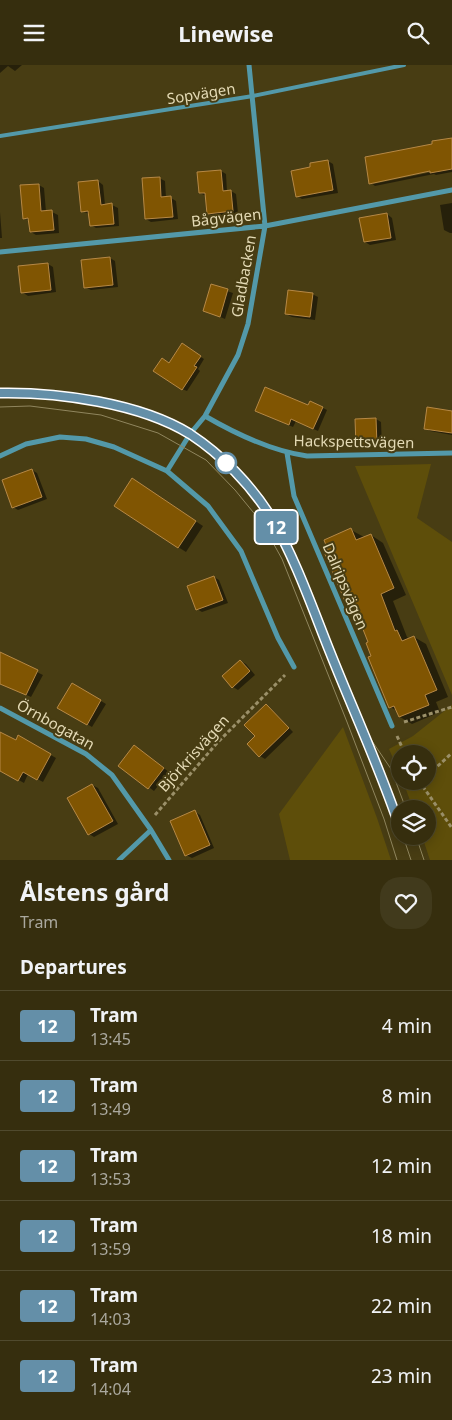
<!DOCTYPE html>
<html lang="en">
<head>
<meta charset="utf-8">
<style>
  :root { --surface:#362e0e; --page:#413a1c; --text:#f1f3f6; --muted:#aaa89e; --line:#504a2e }
  body { margin:0; font-family:"Noto Sans",sans-serif; background:var(--page); color:var(--text); height:100vh; display:flex; flex-direction:column; font-size:19px; white-space:nowrap }
  * { box-sizing:border-box; margin:0 }
  p { font-size:16px; color:var(--muted) }
  .icon { flex:none; width:28px; height:28px; fill:none; stroke:currentColor; stroke-width:2; stroke-linecap:round; stroke-linejoin:round }
  .map { position:relative; height:795px; overflow:hidden }
  .details { display:flex; flex-direction:column; background:var(--surface); flex:1 }
  .details>* { flex:none }
  .badge { padding:0 10px; border-radius:4px; font-size:18px; line-height:32px }
  .tools { position:absolute; left:391px; top:680px; display:grid; gap:10px }
  .tools a { display:grid; place-items:center; width:45px; height:45px; border-radius:50%; background:var(--surface); box-shadow:0 2px 12px #0003,0 0 0 1px var(--line); font-size:25px }
  .map>.badge { position:absolute; translate:-50% -50%; box-shadow:0 0 0 2px #fff }
  h2 { padding:0 20px; font-size:19px; line-height:45px }
  .round { display:grid; place-items:center; flex:none; width:52px; height:52px; border-radius:20px; background:var(--page) }
  .overview { display:flex; align-items:center; justify-content:space-between; height:85px; padding:0 20px }
  h1 { font-size:24px; font-weight:700; line-height:38px }
  ul { padding:0; list-style:none }
  li { display:flex; align-items:center; gap:15px; height:70px; padding:0 20px; border-top:1px solid var(--line) }
  li div { flex:1 }
  li b { display:block; font-size:19px }
  li em { font-style:normal }
  li .badge { min-width:55px; font-weight:700; text-align:center }
  header { display:flex; justify-content:space-between; align-items:center; height:65px; padding:0 20px; background:var(--surface); font-size:22px; font-weight:700 }
  .map>svg:first-child { display:block }
  .green { fill:#5e4e0a }
  .shadow { fill:#0007; fill-rule:evenodd }
  .building { fill:#805502; stroke:#b68845 }
  .lines { fill:none; stroke-linecap:round; stroke-linejoin:round }
  .path { stroke:#9b9069; stroke-width:3; stroke-dasharray:4 2.5; stroke-linecap:butt }
  .lane { stroke:#5399a9; stroke-width:4 }
  .street { stroke:#5399a9; stroke-width:5 }
  .tram { stroke:#90865e; stroke-width:1 }
  .line-casing { stroke:#fff; stroke-width:11 }
  .line { stroke:#648fa8; stroke-width:8 }
  .stop-dot { fill:#fff; stroke:#648fa8; stroke-width:2.5 }
  .labels { text-anchor:middle; dominant-baseline:central; stroke-width:4; stroke-linejoin:round; paint-order:stroke }
  .street-label { font-size:15px; fill:#e4dab5; stroke:#483d13 }
</style>
</head>
<body>
<header><svg class="icon" aria-label="menu" viewBox="0 0 24 24"><path d="M4 6h16M4 12h16M4 18h16"/></svg>Linewise<svg class="icon" aria-label="search" viewBox="0 0 24 24"><circle cx="10" cy="10" r="6"/><path d="M15 15l6 6"/></svg></header>
<div class="map">
<svg width="452" height="795" viewBox="0 0 452 795">
  <rect width="100%" height="100%" fill="#483d13"/>
  <!-- green -->
  <path class="green" d="M431 399 417 453 452 477V630L355 401Z
    M452 640V795H430L422 771H428V744H413L403 716H428V689H400V709L389 684 413 671Z
    M343 662 377 753 391 795H290L279 749Z"/>
  <!-- shadow -->
  <path class="shadow" d="M0 0H22L15 6 8 1 0 8Z
    M452 75V107L436 110 434 109 375 121 371 118ZM436 104 437 106 373 119V117Z
    M328 96 333 99 338 128 302 134 297 131 312 104Z
    M221 106 226 109 227 127 231 126 236 129 238 148 214 151 208 148 206 131 200 128Z
    M159 113 165 116 166 133H171L176 136 178 154 151 157 146 154Z
    M98 116 103 120 105 140H112L118 143 119 161 96 163 91 160 89 149 82 146Z
    M39 120 44 123 46 147H52L58 150 59 168 36 170 31 167 30 156 24 153Z
    M452 138V168H450L444 165 440 140Z
    M0 147 2 173H0Z
    M387 149 392 153 396 175 370 180 365 177Z
    M110 193 115 196 118 222 91 225 85 222Z
    M48 199 53 202 56 227 28 231 22 227Z
    M212 221 233 228 225 254 204 245Z
    M312 229 318 232 315 255 292 252 286 249Z
    M182 280 204 294 198 304 200 306 187 326 182 324 169 299Z
    M308 341 323 343 327 345 318 366 296 356 293 362 261 348Z
    M452 347V370L430 366 425 363Z
    M376 354 381 357 382 382 362 383 357 380Z
    M32 405 37 408 47 434 18 445 13 442Z
    M140 420 203 461 186 487 178 482Z
    M351 465 364 472 371 470 383 478 406 530 393 536 407 572 410 574 414 572 426 579 448 632 436 637 440 647 412 659 400 652 398 646 390 642 370 578 357 546 348 540 331 488Z
    M214 512 219 515 228 538 202 547 197 544Z
    M0 589 43 610 31 632 0 618Z
    M240 596 246 599 255 610 238 625 233 622Z
    M73 619 106 639 92 662 59 643Z
    M266 641 271 644 293 667 265 694 260 691 248 679 256 671Z
    M0 668 16 677 19 672 56 693 43 717 28 709 24 718 1 705Z
    M139 685 169 707 154 726 120 701Z
    M92 720 98 723 118 759 94 772 89 769Z
    M195 747 200 750 214 783 192 793 186 790Z"/>
  <!-- building -->
  <path class="building" d="M452 73V104L430 108V106L369 119 365 92 432 79V76Z
    M328 95 333 125 296 132 291 106 310 102V98Z
    M221 105 223 126 231 125 233 146 207 149 205 128H199L197 107Z
    M160 112 161 132 171 131 173 152 145 154 142 113Z
    M98 115 101 140 112 138 114 159 90 161 88 146 81 147 78 117Z
    M39 119 41 146 52 145 54 165 30 167 28 153 23 154 20 120Z
    M387 148 391 173 364 177 359 153Z
    M110 192 113 220 84 223 81 195Z
    M48 198 51 225 21 228 18 201Z
    M211 219 228 224 220 252 203 246Z
    M288 225 313 228 310 252 285 249Z
    M182 278 201 291 194 301 197 302 182 325 153 306 162 293 169 298Z
    M265 322 308 340 310 336 323 342 313 364 291 354 289 360 255 346Z
    M427 342 452 346V368L424 364Z
    M376 353 377 380 356 381 355 354Z
    M32 404 42 432 12 443 2 415Z
    M132 413 196 456 178 483 114 441Z
    M351 463 356 475 371 469 394 523 381 529 395 566 397 565 402 576 414 571 437 625 425 630 429 640 399 652 394 641 389 643 368 592 371 591 366 578 368 577 353 539 347 541 325 489 329 488 324 475Z
    M214 511 223 535 196 545 187 521Z
    M0 587 38 605 26 630 0 619Z
    M240 595 250 606 232 623 222 611Z
    M72 618 101 635 87 660 57 643Z
    M266 639 289 663 259 692 247 679 255 671 244 660Z
    M0 667 16 675 18 670 51 689 37 715 23 707 18 716 0 706Z
    M134 680 164 703 148 724 118 701Z
    M92 719 113 756 88 770 67 733Z
    M195 745 210 780 185 791 170 756Z"/>
  <g class="lines">
    <!-- path -->
    <path class="path" d="M404 657 452 642
      M397 671 405 689
      M428 710 452 688
      M419 716 452 763
      M155 750 217 678 285 610"/>
    <!-- lane -->
    <path class="lane" d="M0 71 253 31 404 0"/>
    <!-- street -->
    <path class="street" d="M0 187 265 161 452 125
      M205 351C236 369 271 386 307 391L452 388
      M287 388 294 431 392 661
      M0 391 26 379 60 372 86 374 114 382 167 406 208 441 241 486 278 573 294 602
      M167 406 190 369 205 351 238 290 248 259 265 161 249 0
      M0 643 86 689 112 710 151 765 169 795
      M119 795 151 765"/>
    <!-- tram -->
    <path class="tram" d="M0 327C58 327 140 338 190 369 222 390 251 420 271 452 295 493 311 539 329 584 353 643 379 702 400 763
      M0 342 30 341 101 350 158 368 206 395 235 425 262 458 282 494 347 657 384 754 397 795
      M370 673 391 704 406 744
      M403 771 411 795
      M416 771 424 795"/>
  </g>
  <g class="lines">
    <defs>
      <path id="line" d="M0 328C58 327 140 338 190 369 222 390 251 420 271 452 296 495 312 542 330 587 353 645 380 703 400 763"/>
    </defs>
    <!-- line casing -->
    <use href="#line" class="line-casing"/>
    <!-- line -->
    <use href="#line" class="line"/>
  </g>
  <!-- markers -->
  <circle class="stop-dot" cx="226" cy="398" r="10"/>
  <g class="labels">
    <!-- street labels -->
    <g class="street-label">
      <text transform="translate(201 28) rotate(-9)">Sopvägen</text>
      <text transform="translate(226 152) rotate(-6)">Bågvägen</text>
      <text transform="translate(243 211) rotate(-80)">Gladbacken</text>
      <text transform="translate(354 376) rotate(1)">Hackspettsvägen</text>
      <text transform="translate(346 521) rotate(67)">Dalripsvägen</text>
      <text transform="translate(56 659) rotate(29)">Örnbogatan</text>
      <text transform="translate(193 688) rotate(-48)">Björkrisvägen</text>
    </g>
  </g>
</svg>
<div class="tools">
<a><svg class="icon" aria-label="locate" viewBox="0 0 24 24"><circle cx="12" cy="12" r="6"/><path d="M12 2v4M12 18v4M2 12h4M18 12h4"/></svg></a>
<a><svg class="icon" aria-label="layers" viewBox="0 0 24 24"><path d="M12 4l9 5-9 5-9-5zM3 14l9 5 9-5"/></svg></a>
</div>
<b class="badge" style="left:276px;top:462px;background:#648fa8;color:#fff">12</b>
</div>
<section class="details">
<div class="overview"><div><h1>Ålstens gård</h1><p>Tram</p></div><a class="round"><svg class="icon" aria-label="heart" viewBox="0 0 24 24"><path d="M12 20l-8-8c-3-5 5-10 8-4 3-6 11-1 8 4z"/></svg></a></div>
<h2>Departures</h2>
<ul>
<li><span class="badge" style="background:#648fa8;color:#fff">12</span><div><b>Tram</b><p>13:45</p></div><em>4 min</em></li>
<li><span class="badge" style="background:#648fa8;color:#fff">12</span><div><b>Tram</b><p>13:49</p></div><em>8 min</em></li>
<li><span class="badge" style="background:#648fa8;color:#fff">12</span><div><b>Tram</b><p>13:53</p></div><em>12 min</em></li>
<li><span class="badge" style="background:#648fa8;color:#fff">12</span><div><b>Tram</b><p>13:59</p></div><em>18 min</em></li>
<li><span class="badge" style="background:#648fa8;color:#fff">12</span><div><b>Tram</b><p>14:03</p></div><em>22 min</em></li>
<li><span class="badge" style="background:#648fa8;color:#fff">12</span><div><b>Tram</b><p>14:04</p></div><em>23 min</em></li>
</ul>
</section>
</body>
</html>
